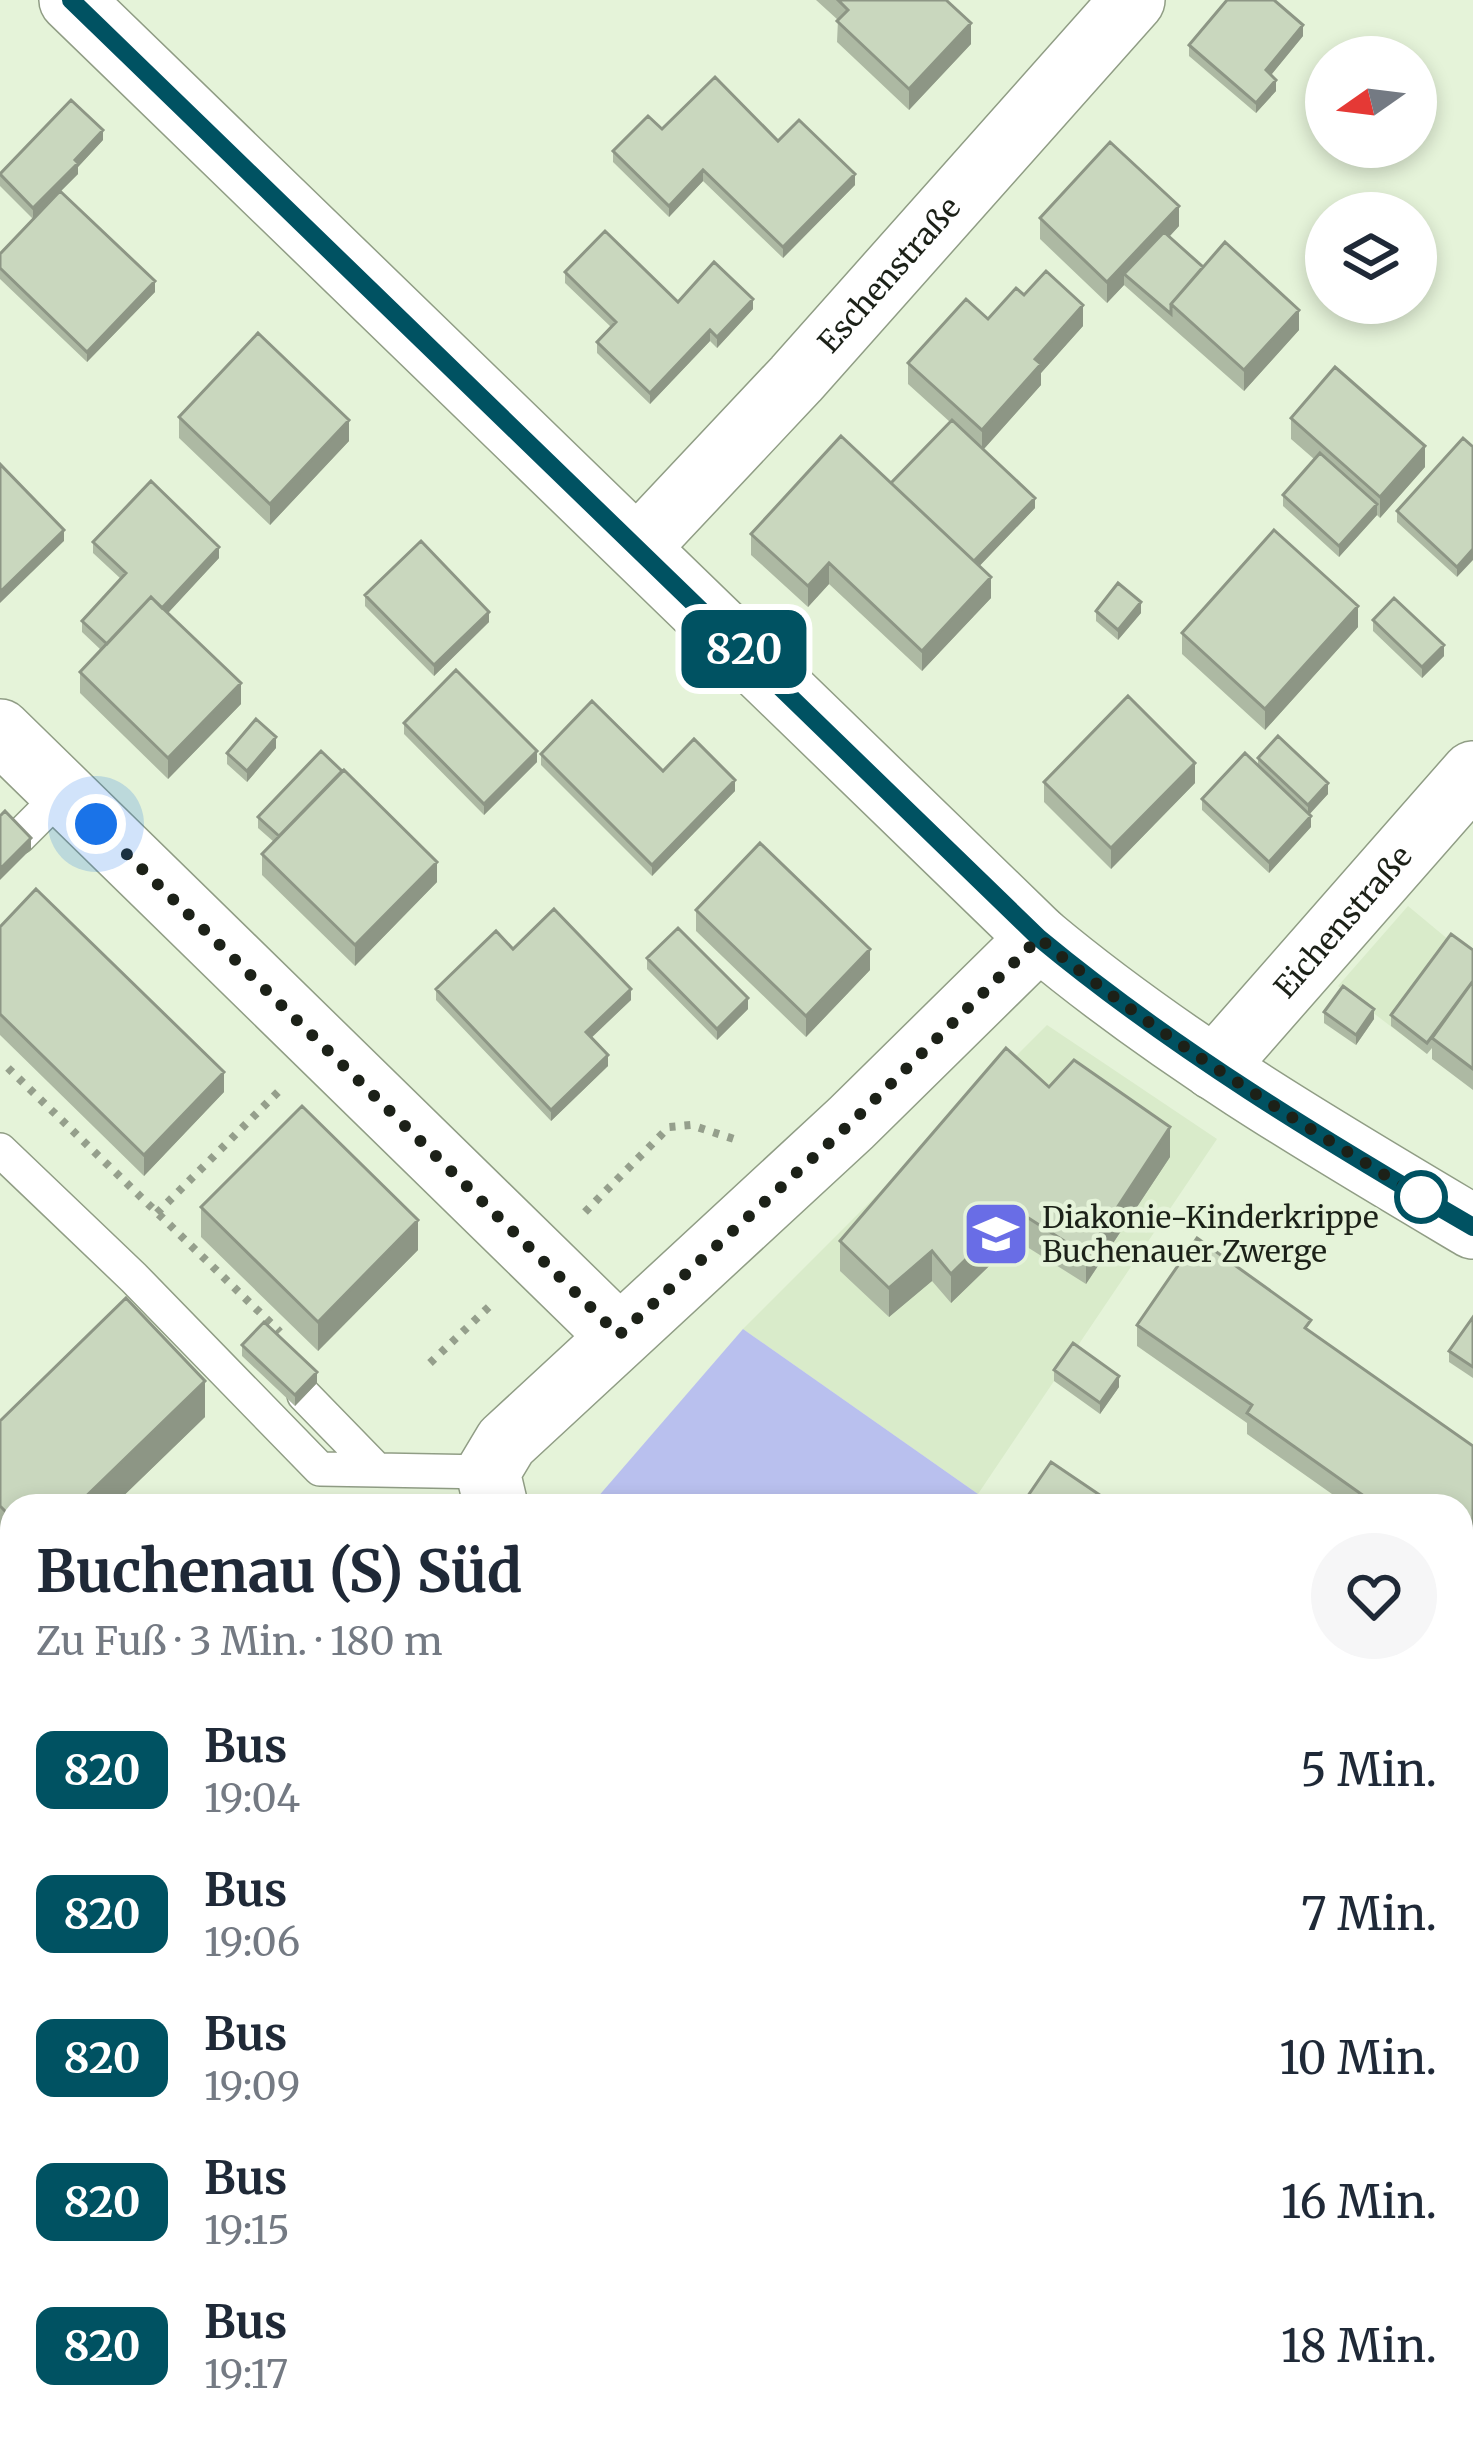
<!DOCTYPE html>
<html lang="de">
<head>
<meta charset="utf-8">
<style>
  :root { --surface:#fff; --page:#f6f6f7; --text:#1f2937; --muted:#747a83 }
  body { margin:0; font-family:Merriweather,serif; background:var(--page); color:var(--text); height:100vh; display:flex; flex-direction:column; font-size:45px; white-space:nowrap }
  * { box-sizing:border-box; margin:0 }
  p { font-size:39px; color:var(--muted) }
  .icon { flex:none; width:66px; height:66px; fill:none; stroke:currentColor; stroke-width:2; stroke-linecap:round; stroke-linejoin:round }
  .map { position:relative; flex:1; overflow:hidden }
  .details { position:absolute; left:0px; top:1494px; width:1473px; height:951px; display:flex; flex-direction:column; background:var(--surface); border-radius:36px 36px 0 0; box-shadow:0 6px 18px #0003 }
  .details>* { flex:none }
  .badge { padding:0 24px; border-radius:18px; font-size:42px; line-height:78px }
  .needle { width:78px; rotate:256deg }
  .tools { position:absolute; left:1305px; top:36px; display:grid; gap:24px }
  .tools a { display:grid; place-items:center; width:132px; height:132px; border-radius:50%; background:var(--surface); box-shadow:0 6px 18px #0003; font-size:60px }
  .you { position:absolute; width:60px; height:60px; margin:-30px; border:9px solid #fff; border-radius:50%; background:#1a73e8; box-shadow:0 0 0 18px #1a73e833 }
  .map>.badge { position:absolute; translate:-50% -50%; box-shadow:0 0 0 6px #fff }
  .round { display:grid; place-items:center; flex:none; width:126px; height:126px; border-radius:63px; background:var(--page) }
  .overview { display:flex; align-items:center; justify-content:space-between; height:204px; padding:0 36px }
  h1 { font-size:57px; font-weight:700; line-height:90px }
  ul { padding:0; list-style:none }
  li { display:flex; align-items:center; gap:36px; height:144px; padding:0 36px }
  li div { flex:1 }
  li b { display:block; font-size:45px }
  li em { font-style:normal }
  li .badge { min-width:132px; font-weight:700; text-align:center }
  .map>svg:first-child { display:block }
  .built { fill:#d9ebca }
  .green { fill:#b9c0ee }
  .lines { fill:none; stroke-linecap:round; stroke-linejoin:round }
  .service-casing { stroke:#909d85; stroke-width:36 }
  .minor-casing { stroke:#909d85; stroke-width:66 }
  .path { stroke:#959f8c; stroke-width:8; stroke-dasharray:6 9; stroke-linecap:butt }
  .service { stroke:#fff; stroke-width:33 }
  .minor { stroke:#fff; stroke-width:63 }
  .rail { stroke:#4e5548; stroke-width:9 }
  .wall { fill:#adb9a3 }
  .shaded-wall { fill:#8d9685 }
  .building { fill:#c9d7be; stroke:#8d9685; stroke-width:3 }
  .line-casing { stroke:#fff; stroke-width:27 }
  .line { stroke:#005262; stroke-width:18 }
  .walk { stroke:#1c2118; stroke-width:12; stroke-dasharray:0 21.6 }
  .stop-dot { fill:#fff; stroke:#005262; stroke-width:6 }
  .labels { text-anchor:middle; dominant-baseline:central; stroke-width:9; stroke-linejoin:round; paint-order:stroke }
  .street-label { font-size:30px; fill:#1c2118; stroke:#e5f3d9 }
  .poi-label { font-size:30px; fill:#1c2118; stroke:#e5f3d9; text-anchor:start }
</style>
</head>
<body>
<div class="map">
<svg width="1473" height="2444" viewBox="0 0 1473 2444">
  <rect width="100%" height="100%" fill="#e5f3d9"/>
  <!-- built -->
  <path class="built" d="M1408 906 1473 960 1427 1054 1338 986Z
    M1047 1025 1217 1139 978 1494 743 1329Z"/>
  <!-- green -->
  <path class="green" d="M743 1329 978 1494 970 1506H590Z"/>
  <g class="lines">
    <defs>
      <path id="service" d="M19 837 64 792
        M0 1150 134 1278 320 1469 377 1470
        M304 1395 377 1470 488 1472
        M1239 2444 1246 2433
        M1473 2444V2443"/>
      <g id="minor">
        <path d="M71 0 1039 938C1173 1050 1323 1138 1473 1227"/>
        <path id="s1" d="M639 546 796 379 1133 0"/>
        <path d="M0 731 618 1335"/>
        <path id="s2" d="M1214 1068 1473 773"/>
        <path d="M496 1506 488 1472 506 1442 851 1123 1039 938"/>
        <path d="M1461 2162 1473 2171"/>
      </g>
    </defs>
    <!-- service casing -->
    <use href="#service" class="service-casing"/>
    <!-- minor casing -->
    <use href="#minor" class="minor-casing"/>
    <!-- path -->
    <path class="path" d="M8 1068 280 1332
      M585 1212 669 1127 691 1125 737 1140
      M157 1213 280 1090
      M430 1363 494 1302
      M0 1773 12 1769
      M0 1795 12 1787
      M0 2162 6 2157
      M186 2433 196 2444
      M219 2433 229 2444
      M248 2444 259 2433"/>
    <!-- service -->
    <use href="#service" class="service"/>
    <!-- minor -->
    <use href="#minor" class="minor"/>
    <!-- rail -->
    <path class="rail" d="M0 1943 12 1955
      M0 2134 12 2146
      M293 2433 304 2444
      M483 2433 494 2444"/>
  </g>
  <!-- wall -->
  <path class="wall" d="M816 0H946L971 44 909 110 837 42 838 20Z
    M1303 36 1271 75 1276 91 1256 113 1189 56V45Z
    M662 129 778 141 855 185 783 258 703 181 669 217 613 162V151Z
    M103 140 78 167V174L61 191 155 292 87 362 0 279V254L33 219 0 186V174Z
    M1040 218 1179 226 1169 237 1203 267 1299 330 1244 391 1124 285 1107 303 1040 239Z
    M565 272 678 302 753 309 717 348 710 341 650 404 597 353V342L611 327 565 283Z
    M1024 295 1083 326 1041 373V385L984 449 1035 508 979 566 991 598 922 671 829 584 808 607 751 555V534L891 483 950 422 908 384V363L988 319Z
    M179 417 349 441 270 525 179 438Z
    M1291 418 1425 467 1380 518 1377 515 1339 557 1283 506V495L1314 459 1291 439Z
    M1463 438 1457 577 1397 522V511Z
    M93 542 219 558 167 613 241 704 168 779 80 693V672L101 650 82 632V621L121 579 93 553Z
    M365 595 489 622 434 676 365 606Z
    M1096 611 1141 613 1118 640 1096 621Z
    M1373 620 1444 656 1422 678 1373 631Z
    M1358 627 1265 730 1182 654V633Z
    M404 723 537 762 484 815 404 734Z
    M276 748 247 782 227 764V753Z
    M541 754 663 771 735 791 652 876 541 765Z
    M1258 758 1328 794 1309 814 1311 827 1269 873 1202 810V799L1258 766Z
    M1044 782 1195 783 1111 869 1044 802Z
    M258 817 437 882 355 966 262 875V854L274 842 258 828Z
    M696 910 870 970 806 1037 696 931Z
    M0 927 224 1092 144 1176 0 1035Z
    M513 949 631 1000 591 1037 608 1066 551 1121 436 1000V989Z
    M1473 950V1090L1432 1059V1048L1427 1054 1391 1026V1015Z
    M647 958 748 1009 717 1040 647 969Z
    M1324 1012 1374 1019 1356 1045 1324 1023Z
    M1049 1087 1170 1157 1086 1284 1016 1240 951 1303 932 1281 889 1317 840 1271V1241Z
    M201 1207 418 1250 318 1351 201 1237Z
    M1473 1317V1378L1449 1362V1351Z
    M1137 1325 1311 1332 1473 1446V1609L1461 1600V1506H1349L1247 1434V1423L1137 1346Z
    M242 1345 317 1383 295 1406 242 1356Z
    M1054 1370 1119 1387 1100 1414 1054 1381Z
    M205 1417 113 1506H12V1554L0 1542V1421Z
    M1473 1625V1672L1461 1664V1642Z
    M0 1944 12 1957V2058L0 2046Z
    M1461 1950 1473 1954V2019L1462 2012 1461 2014Z
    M385 2433H459L470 2444H396Z
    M504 2433H578L589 2444H515Z
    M1042 2433H1165L1181 2444H1058Z
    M1324 2433H1407L1400 2444H1339Z"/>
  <!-- shaded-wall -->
  <path class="shaded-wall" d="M971 23V44L909 110V89Z
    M1303 25V36L1266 81V70Z
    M1276 80V91L1256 113V103Z
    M103 130V140L78 167V174L33 219V208Z
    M703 170V181L669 217V206Z
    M855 174V185L783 258V247Z
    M1179 206V226L1130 279 1124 274V285L1107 303V282Z
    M155 281V292L87 362V352Z
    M753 299V309L717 348V337Z
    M1083 305V326L1041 373V385L982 451V430L1035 359Z
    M1299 310V330L1244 391V370Z
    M710 330V341L650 404V393Z
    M349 420V441L270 525V504Z
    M1425 446V467L1380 518V497Z
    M1035 498V508L970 576V565Z
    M1377 504V515L1339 557V546Z
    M64 530V541L0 603V592Z
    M219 547V558L157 625V614Z
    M1473 549V560L1457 577V567Z
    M829 563V584L808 607V586Z
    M991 577V598L922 671V651Z
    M1141 602V613L1118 640V630Z
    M1358 606V627L1265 730V709Z
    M489 612V622L434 676V665Z
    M1444 645V656L1422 678V667Z
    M241 683V704L168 779V758Z
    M276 737V748L247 782V771Z
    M537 751V762L484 815V804Z
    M1195 763V783L1111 869V848Z
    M735 780V791L652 876V865Z
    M1328 783V794L1308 816V805Z
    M1311 816V827L1269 873V862Z
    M31 838V849L0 880V869Z
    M437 862V882L355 966V945Z
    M870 949V970L806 1037V1016Z
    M631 989V1000L586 1043V1032Z
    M748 998V1009L717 1040V1029Z
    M1374 1009V1019L1356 1045V1035Z
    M608 1055V1066L551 1121V1110Z
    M224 1072V1092L144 1176V1155Z
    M1170 1127V1157L1086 1284V1255Z
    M1016 1210V1240L951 1303V1274Z
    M418 1220V1250L318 1351V1322Z
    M932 1251V1281L889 1317V1288Z
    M317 1372V1383L295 1406V1395Z
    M1119 1376V1387L1100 1414V1403Z
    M205 1381V1417L113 1506H76Z
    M1473 2245V2256L1461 2273V2262Z
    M1467 2327V2348L1461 2356V2336Z
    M169 2433H188V2444H157Z
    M1393 2433H1407L1400 2444H1385Z"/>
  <!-- building -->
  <path class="building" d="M838 0H946L971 23 909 89 837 21 848 10Z
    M1227 0H1274L1303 25 1266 70 1276 80 1256 103 1189 45Z
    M715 77 778 141 799 120 855 174 783 247 703 170 669 206 613 151 648 116 662 129Z
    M71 100 103 130 75 160 78 163 33 208 0 174Z
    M1110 142 1179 206 1107 282 1040 218Z
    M60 191 155 281 87 352 0 268V254Z
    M605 231 678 302 714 262 753 299 717 337 710 330 650 393 597 342 616 322 565 272Z
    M1164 232 1203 267 1171 304V314L1124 274Z
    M1225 242 1299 310 1244 370 1171 304Z
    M1046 271 1083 305 1035 359 1041 364 982 430 908 363 966 299 988 319 1016 288 1024 295Z
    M258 333 349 420 270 504 179 417Z
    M1335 367 1425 446 1380 497 1291 418Z
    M952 420 1035 498 974 561 891 483Z
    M841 436 991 577 922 651 829 563 808 586 751 534Z
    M1463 438 1473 447V549L1457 567 1397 511Z
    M1320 453 1377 504 1339 546 1283 495Z
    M0 464 64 530 0 592Z
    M151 481 219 547 162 608 151 597 107 644 82 621 126 573 93 542Z
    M1274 530 1358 606 1265 709 1182 633Z
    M421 541 489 612 434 665 365 595Z
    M1118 583 1141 602 1118 630 1096 611Z
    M151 597 241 683 168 758 80 672Z
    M1394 598 1444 645 1422 667 1373 620Z
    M456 670 537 751 484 804 404 723Z
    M1128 696 1195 763 1111 848 1044 782Z
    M592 701 663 771 694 739 735 780 652 865 541 754Z
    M256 719 276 737 247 771 227 753Z
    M1278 736 1328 783 1308 805 1258 758Z
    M321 751 342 771 279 836 258 817Z
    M1245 753 1311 816 1269 862 1202 799Z
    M344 770 437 862 355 945 262 854Z
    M5 811 31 838 0 869V816Z
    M760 843 870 949 806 1016 696 910Z
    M36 889 224 1072 144 1155 0 1014V927Z
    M554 909 631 989 586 1032 608 1055 551 1110 436 989 496 931 513 949Z
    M678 928 748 998 717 1029 647 958Z
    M1451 934 1473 950V981L1427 1043 1391 1015Z
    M1473 981V1069L1432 1038Z
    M1343 986 1374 1009 1356 1035 1324 1012Z
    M1006 1048 1049 1087 1074 1060 1170 1127 1086 1255 1016 1210 951 1274 932 1251 889 1288 840 1241Z
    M302 1106 418 1220 318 1322 201 1207Z
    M1197 1238 1311 1320 1305 1328 1473 1446V1588L1461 1579V1506H1378L1247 1413 1252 1405 1137 1325Z
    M126 1298 205 1381 76 1506H12V1518L0 1506V1421Z
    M1473 1317V1367L1449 1351Z
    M264 1322 317 1372 295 1395 242 1345Z
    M1073 1343 1119 1376 1100 1403 1054 1370Z
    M1051 1462 1116 1506H1021Z
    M1473 1625V1661L1461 1653V1642Z
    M0 1944 12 1957V2037L0 2025Z
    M1463 1947 1473 1954V2008L1462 2001 1461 2003V1950Z
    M1461 2214 1473 2222V2245L1461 2262Z
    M0 2217 12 2230V2433H169L157 2444H0Z
    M396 2433H459L470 2444H406Z
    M514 2433H578L589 2444H525Z
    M1058 2433H1165L1181 2444H1075Z
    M1353 2433H1393L1385 2444H1368Z
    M193 2437 200 2444H185Z"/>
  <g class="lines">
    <defs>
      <path id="line" d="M71 0 1039 938C1173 1049 1322 1139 1473 1227"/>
    </defs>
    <!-- line casing -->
    <use href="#line" class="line-casing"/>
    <!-- line -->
    <use href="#line" class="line"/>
    <!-- walk -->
    <path class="walk" d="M96 824 619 1335 851 1123 1039 938C1158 1037 1289 1116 1421 1197"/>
  </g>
  <!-- icons -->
  <defs>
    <symbol id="school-square" viewBox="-11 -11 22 22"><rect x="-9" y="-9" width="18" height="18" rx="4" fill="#696de6" stroke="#e5f3d9"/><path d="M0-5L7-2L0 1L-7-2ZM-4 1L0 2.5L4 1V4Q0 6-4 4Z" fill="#fff"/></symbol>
  </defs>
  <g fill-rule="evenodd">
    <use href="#school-square" x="958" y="1196" width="76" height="76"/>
  </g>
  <!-- markers -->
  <circle class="stop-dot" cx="1421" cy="1197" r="24"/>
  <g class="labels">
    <!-- street labels -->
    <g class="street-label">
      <text stroke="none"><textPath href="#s1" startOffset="369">Eschenstraße</textPath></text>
      <text stroke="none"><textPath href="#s2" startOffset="195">Eichenstraße</textPath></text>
    </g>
    <!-- poi labels -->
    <g class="poi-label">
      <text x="1042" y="1217">Diakonie-Kinderkrippe<tspan x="1042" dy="34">Buchenauer Zwerge</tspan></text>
    </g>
  </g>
</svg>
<div class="tools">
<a><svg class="needle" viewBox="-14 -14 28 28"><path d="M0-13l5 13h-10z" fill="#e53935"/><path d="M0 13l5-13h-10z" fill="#747a83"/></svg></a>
<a><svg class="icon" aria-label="layers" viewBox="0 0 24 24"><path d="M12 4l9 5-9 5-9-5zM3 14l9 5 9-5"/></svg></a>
</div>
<div class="you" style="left:96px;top:824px"></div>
<b class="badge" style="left:744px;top:649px;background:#005262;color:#fff">820</b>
<section class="details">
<div class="overview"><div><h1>Buchenau (S) Süd</h1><p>Zu Fuß · 3 Min. · 180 m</p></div><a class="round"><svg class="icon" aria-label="heart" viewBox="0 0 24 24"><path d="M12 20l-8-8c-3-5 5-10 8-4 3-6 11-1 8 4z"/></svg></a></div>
<ul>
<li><span class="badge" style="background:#005262;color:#fff">820</span><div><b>Bus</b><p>19:04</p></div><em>5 Min.</em></li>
<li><span class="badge" style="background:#005262;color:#fff">820</span><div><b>Bus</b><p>19:06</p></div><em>7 Min.</em></li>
<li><span class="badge" style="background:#005262;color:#fff">820</span><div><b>Bus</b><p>19:09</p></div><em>10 Min.</em></li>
<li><span class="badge" style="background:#005262;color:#fff">820</span><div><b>Bus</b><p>19:15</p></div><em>16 Min.</em></li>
<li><span class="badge" style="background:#005262;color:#fff">820</span><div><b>Bus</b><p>19:17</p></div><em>18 Min.</em></li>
</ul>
</section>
</div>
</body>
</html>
